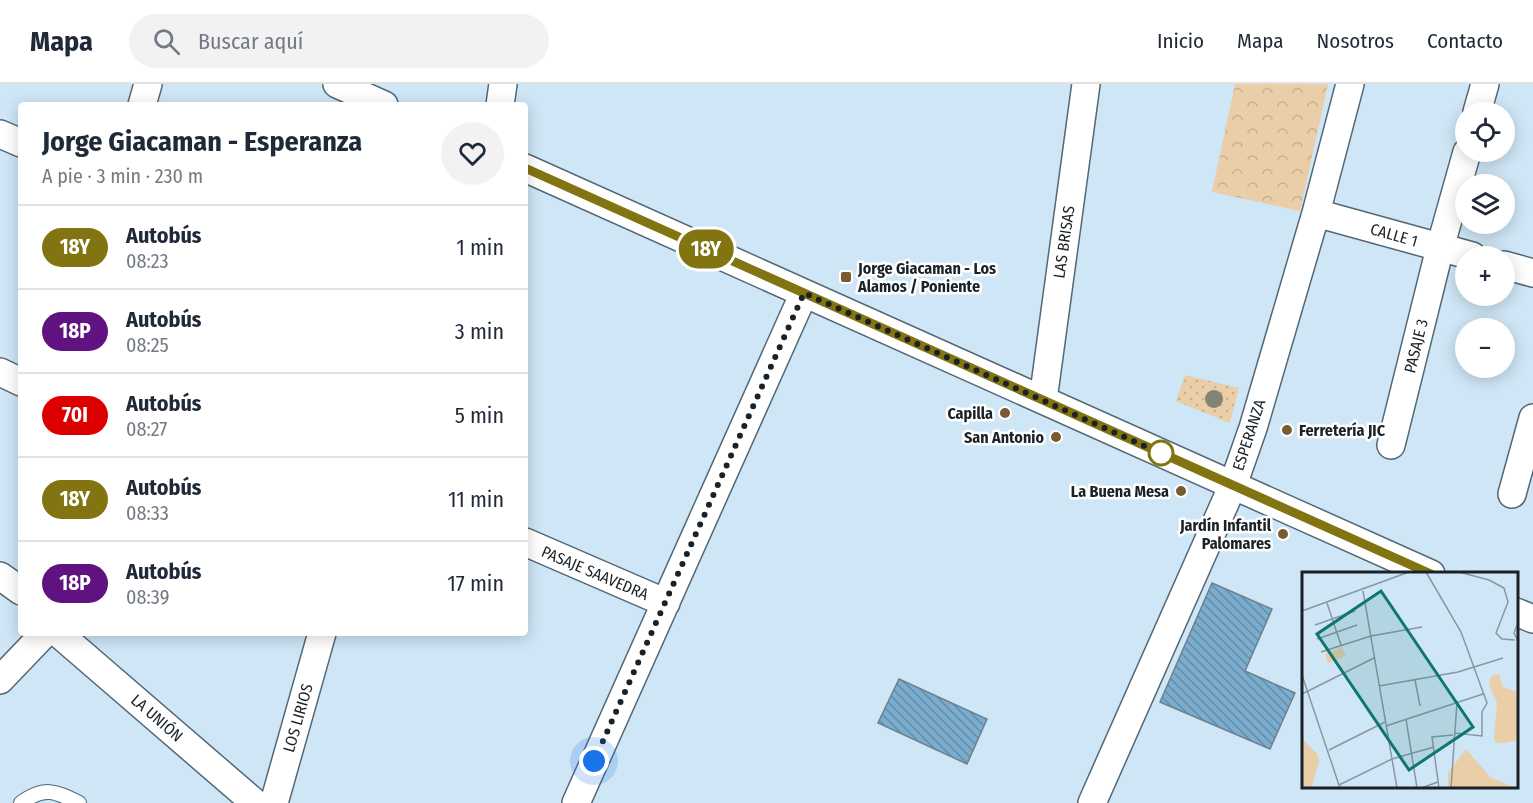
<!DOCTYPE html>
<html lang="es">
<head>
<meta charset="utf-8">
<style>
  :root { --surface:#fff; --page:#f2f2f3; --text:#1f2937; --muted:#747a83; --line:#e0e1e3 }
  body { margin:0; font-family:"Fira Sans Condensed",sans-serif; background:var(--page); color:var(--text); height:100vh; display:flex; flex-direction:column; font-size:22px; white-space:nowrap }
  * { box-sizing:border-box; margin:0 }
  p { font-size:20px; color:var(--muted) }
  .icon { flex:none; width:33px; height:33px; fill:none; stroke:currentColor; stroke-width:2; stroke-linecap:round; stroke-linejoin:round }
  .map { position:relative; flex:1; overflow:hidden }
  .side { position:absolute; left:18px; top:18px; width:510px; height:534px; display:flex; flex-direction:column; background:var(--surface); border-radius:6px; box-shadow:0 3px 15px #0003 }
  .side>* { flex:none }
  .badge { padding:0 12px; border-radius:20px; font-size:21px; line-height:39px }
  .tools { position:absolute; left:1455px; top:18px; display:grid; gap:12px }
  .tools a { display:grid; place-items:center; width:60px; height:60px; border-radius:50%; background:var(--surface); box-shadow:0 3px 15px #0003; font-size:30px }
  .you { position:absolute; width:30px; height:30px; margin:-15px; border:4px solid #fff; border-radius:50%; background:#1a73e8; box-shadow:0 0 0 9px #1a73e833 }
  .map>.badge { position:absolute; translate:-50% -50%; box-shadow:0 0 0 3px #fff }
  .round { display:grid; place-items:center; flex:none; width:63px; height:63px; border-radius:32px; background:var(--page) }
  .overview { display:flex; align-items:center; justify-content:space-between; height:102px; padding:0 24px }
  h1 { font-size:28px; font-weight:700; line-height:45px }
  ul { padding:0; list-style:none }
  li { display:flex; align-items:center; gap:18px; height:84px; padding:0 24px; border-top:2px solid var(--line) }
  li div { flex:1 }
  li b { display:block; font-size:22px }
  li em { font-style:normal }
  li .badge { min-width:66px; font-weight:700; text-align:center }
  header { display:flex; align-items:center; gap:36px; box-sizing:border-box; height:84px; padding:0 30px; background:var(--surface); border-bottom:2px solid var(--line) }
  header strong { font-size:28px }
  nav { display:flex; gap:33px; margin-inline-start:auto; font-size:21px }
  .search { width:420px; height:54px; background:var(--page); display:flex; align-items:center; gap:15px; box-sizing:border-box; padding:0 21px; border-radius:33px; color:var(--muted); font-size:22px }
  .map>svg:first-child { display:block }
  .grass { fill:url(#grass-dots) }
  .forest { fill:url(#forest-crowns) }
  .building { fill:url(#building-back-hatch); stroke:#6c818f; stroke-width:1.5 }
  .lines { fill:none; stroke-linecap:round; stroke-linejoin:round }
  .service-casing { stroke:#536775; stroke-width:16 }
  .minor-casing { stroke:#536775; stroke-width:30 }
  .service { stroke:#fff; stroke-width:14 }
  .minor { stroke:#fff; stroke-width:27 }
  .tree { fill:#858375 }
  .line-casing { stroke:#fff; stroke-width:14 }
  .line { stroke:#827411; stroke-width:9 }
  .walk { stroke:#1a2228; stroke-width:6; stroke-dasharray:0 10.8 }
  .poi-dot { fill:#785b2e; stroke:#fff; stroke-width:2 }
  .stop-dot { fill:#fff; stroke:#827411; stroke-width:3 }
  .labels { text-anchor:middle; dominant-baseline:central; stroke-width:5; stroke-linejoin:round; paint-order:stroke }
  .street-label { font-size:16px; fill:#1a2228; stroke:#fff }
  .poi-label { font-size:16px; font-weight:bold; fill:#1a2228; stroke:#fff; text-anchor:end }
  .inset-road { fill:none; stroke:#8798a4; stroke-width:1.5 }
  .view { fill:#0f766e; fill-opacity:0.15; stroke:#0f766e; stroke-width:3 }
  .inset-edge { fill:none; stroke:#1a2228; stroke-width:3 }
</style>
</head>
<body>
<header>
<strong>Mapa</strong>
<div class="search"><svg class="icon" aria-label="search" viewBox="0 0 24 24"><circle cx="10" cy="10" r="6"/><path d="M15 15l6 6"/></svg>Buscar aquí</div>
<nav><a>Inicio</a><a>Mapa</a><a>Nosotros</a><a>Contacto</a></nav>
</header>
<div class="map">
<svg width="1533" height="719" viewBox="0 0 1533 719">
  <defs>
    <pattern id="grass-dots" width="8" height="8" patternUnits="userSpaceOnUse" patternTransform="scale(1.5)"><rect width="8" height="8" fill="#e9cea8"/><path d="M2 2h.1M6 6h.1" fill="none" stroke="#c7b191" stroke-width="1.8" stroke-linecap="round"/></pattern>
    <pattern id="forest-crowns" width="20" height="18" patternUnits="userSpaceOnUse" patternTransform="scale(1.5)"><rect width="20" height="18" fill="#e9cea8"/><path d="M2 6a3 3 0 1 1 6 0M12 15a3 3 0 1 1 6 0" fill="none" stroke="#c7b191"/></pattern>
    <pattern id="building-back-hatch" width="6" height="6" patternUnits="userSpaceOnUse" patternTransform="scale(1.5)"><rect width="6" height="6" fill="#7badce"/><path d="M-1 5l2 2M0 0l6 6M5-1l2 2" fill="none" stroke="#648ca7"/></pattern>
  </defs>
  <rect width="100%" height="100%" fill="#cfe6f6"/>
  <!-- grass -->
  <path class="grass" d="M1185 291 1239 304 1230 339 1176 317Z"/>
  <!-- forest -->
  <path class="forest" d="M1235 0H1328L1300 127 1212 108Z"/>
  <!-- building -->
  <path class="building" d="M1212 499 1272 525 1245 587 1295 609 1270 665 1160 618Z
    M899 595 987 635 967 680 878 639Z"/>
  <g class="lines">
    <defs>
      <path id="service" d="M21 719C44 702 55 707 79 719"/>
      <path id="minor" d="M337 0 384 21
        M142 21 148 0
        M500 21 503 0
        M1477 28 1485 0
        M0 50 21 59
        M525 84 1431 490
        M1316 129 1472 172
        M1504 181 1533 189
        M0 288 21 298
        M1043 316 1086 0
        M1391 361 1440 164 1467 68
        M1512 410 1533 334
        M525 458 666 519
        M0 492 21 507
        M1516 528 1533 535
        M58 549 255 719
        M0 596 45 549
        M274 719 322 549
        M576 719 804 209
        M1092 719 1233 401 1253 344 1316 129 1350 0"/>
    </defs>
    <!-- service casing -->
    <use href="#service" class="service-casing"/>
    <!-- minor casing -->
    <use href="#minor" class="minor-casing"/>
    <!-- service -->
    <use href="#service" class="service"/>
    <!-- minor -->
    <use href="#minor" class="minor"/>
  </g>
  <!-- trees -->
  <circle class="tree" cx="1214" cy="315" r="9"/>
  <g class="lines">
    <defs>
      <path id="line" d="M525 84 1431 490"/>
    </defs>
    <!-- line casing -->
    <use href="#line" class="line-casing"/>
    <!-- line -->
    <use href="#line" class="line"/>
    <!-- walk -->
    <path class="walk" d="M594 677 804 209 1169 373 1161 369"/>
  </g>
  <!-- markers -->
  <g class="poi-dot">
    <rect x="840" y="187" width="12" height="12" rx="3"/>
    <circle cx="1005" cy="329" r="6"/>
    <circle cx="1287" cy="346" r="6"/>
    <circle cx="1056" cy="353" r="6"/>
    <circle cx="1181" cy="407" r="6"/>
    <circle cx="1283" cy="450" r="6"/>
  </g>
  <circle class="stop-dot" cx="1161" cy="369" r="12"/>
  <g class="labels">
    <!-- street labels -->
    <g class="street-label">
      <text transform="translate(1394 151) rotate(16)">CALLE 1</text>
      <text transform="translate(1064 158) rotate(-82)">LAS BRISAS</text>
      <text transform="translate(1416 262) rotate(-76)">PASAJE 3</text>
      <text transform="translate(1249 351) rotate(-72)">ESPERANZA</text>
      <text transform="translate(595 489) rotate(23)">PASAJE SAAVEDRA</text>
      <text transform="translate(157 634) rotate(41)">LA UNIÓN</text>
      <text transform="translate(298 634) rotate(-74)">LOS LIRIOS</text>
    </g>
    <!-- poi labels -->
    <g class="poi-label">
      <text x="858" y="184" text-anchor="start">Jorge Giacaman - Los<tspan x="858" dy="18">Alamos / Poniente</tspan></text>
      <text x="993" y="329">Capilla</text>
      <text x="1299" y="346" text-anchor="start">Ferretería JIC</text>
      <text x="1044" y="353">San Antonio</text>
      <text x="1169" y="407">La Buena Mesa</text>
      <text x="1271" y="441">Jardín Infantil<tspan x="1271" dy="18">Palomares</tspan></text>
    </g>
  </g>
  <!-- overview -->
  <g transform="translate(1302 488)">
    <rect width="216" height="216" fill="#cfe6f6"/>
    <path d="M40 75 44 84 26 91 23 82ZM197 102 201 115 216 120V168L202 171H194L192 166 195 131 187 112 189 104ZM0 166 16 183 17 191 9 216H0ZM164 177 188 205 213 216H146V201Z" fill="#e9cea8"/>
    <path class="inset-road" d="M124 0 159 60 185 131 180 140V164L152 161M157 0 187 8 202 16 206 30 194 61 200 67 213 68M61 19 95 216M25 31 39 73M0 39 107 0M216 51 212 61 216 69M13 53 53 39M15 67 55 53M19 80 69 64 120 55M0 103 38 216M113 108 118 134M77 114 156 100 201 86M0 122 72 86M104 147 115 216M84 154 181 122M27 178 83 150M37 213 90 187 132 175M119 216 136 210M137 216 130 165 151 163M149 216 155 130"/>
    <path class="view" d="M79 19 171 155 107 198 15 62Z"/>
    <rect width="216" height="216" class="inset-edge"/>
  </g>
</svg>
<div class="tools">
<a><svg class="icon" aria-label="locate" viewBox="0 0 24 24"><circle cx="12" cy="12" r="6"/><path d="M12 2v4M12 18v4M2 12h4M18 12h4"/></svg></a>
<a><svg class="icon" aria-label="layers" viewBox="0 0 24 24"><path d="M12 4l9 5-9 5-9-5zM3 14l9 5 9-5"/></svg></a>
<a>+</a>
<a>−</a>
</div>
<div class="you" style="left:594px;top:677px"></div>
<b class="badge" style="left:706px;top:165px;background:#827411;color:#fff">18Y</b>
<section class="side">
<div class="overview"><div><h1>Jorge Giacaman - Esperanza</h1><p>A pie · 3 min · 230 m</p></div><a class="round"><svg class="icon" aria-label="heart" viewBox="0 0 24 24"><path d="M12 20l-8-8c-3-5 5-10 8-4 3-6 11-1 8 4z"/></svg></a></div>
<ul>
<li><span class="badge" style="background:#827411;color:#fff">18Y</span><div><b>Autobús</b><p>08:23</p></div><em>1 min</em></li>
<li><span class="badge" style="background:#5f1280;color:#fff">18P</span><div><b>Autobús</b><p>08:25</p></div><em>3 min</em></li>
<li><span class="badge" style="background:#d00;color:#fff">70I</span><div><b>Autobús</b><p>08:27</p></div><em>5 min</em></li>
<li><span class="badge" style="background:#827411;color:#fff">18Y</span><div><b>Autobús</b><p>08:33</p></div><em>11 min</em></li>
<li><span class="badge" style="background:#5f1280;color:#fff">18P</span><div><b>Autobús</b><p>08:39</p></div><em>17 min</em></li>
</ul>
</section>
</div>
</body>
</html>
